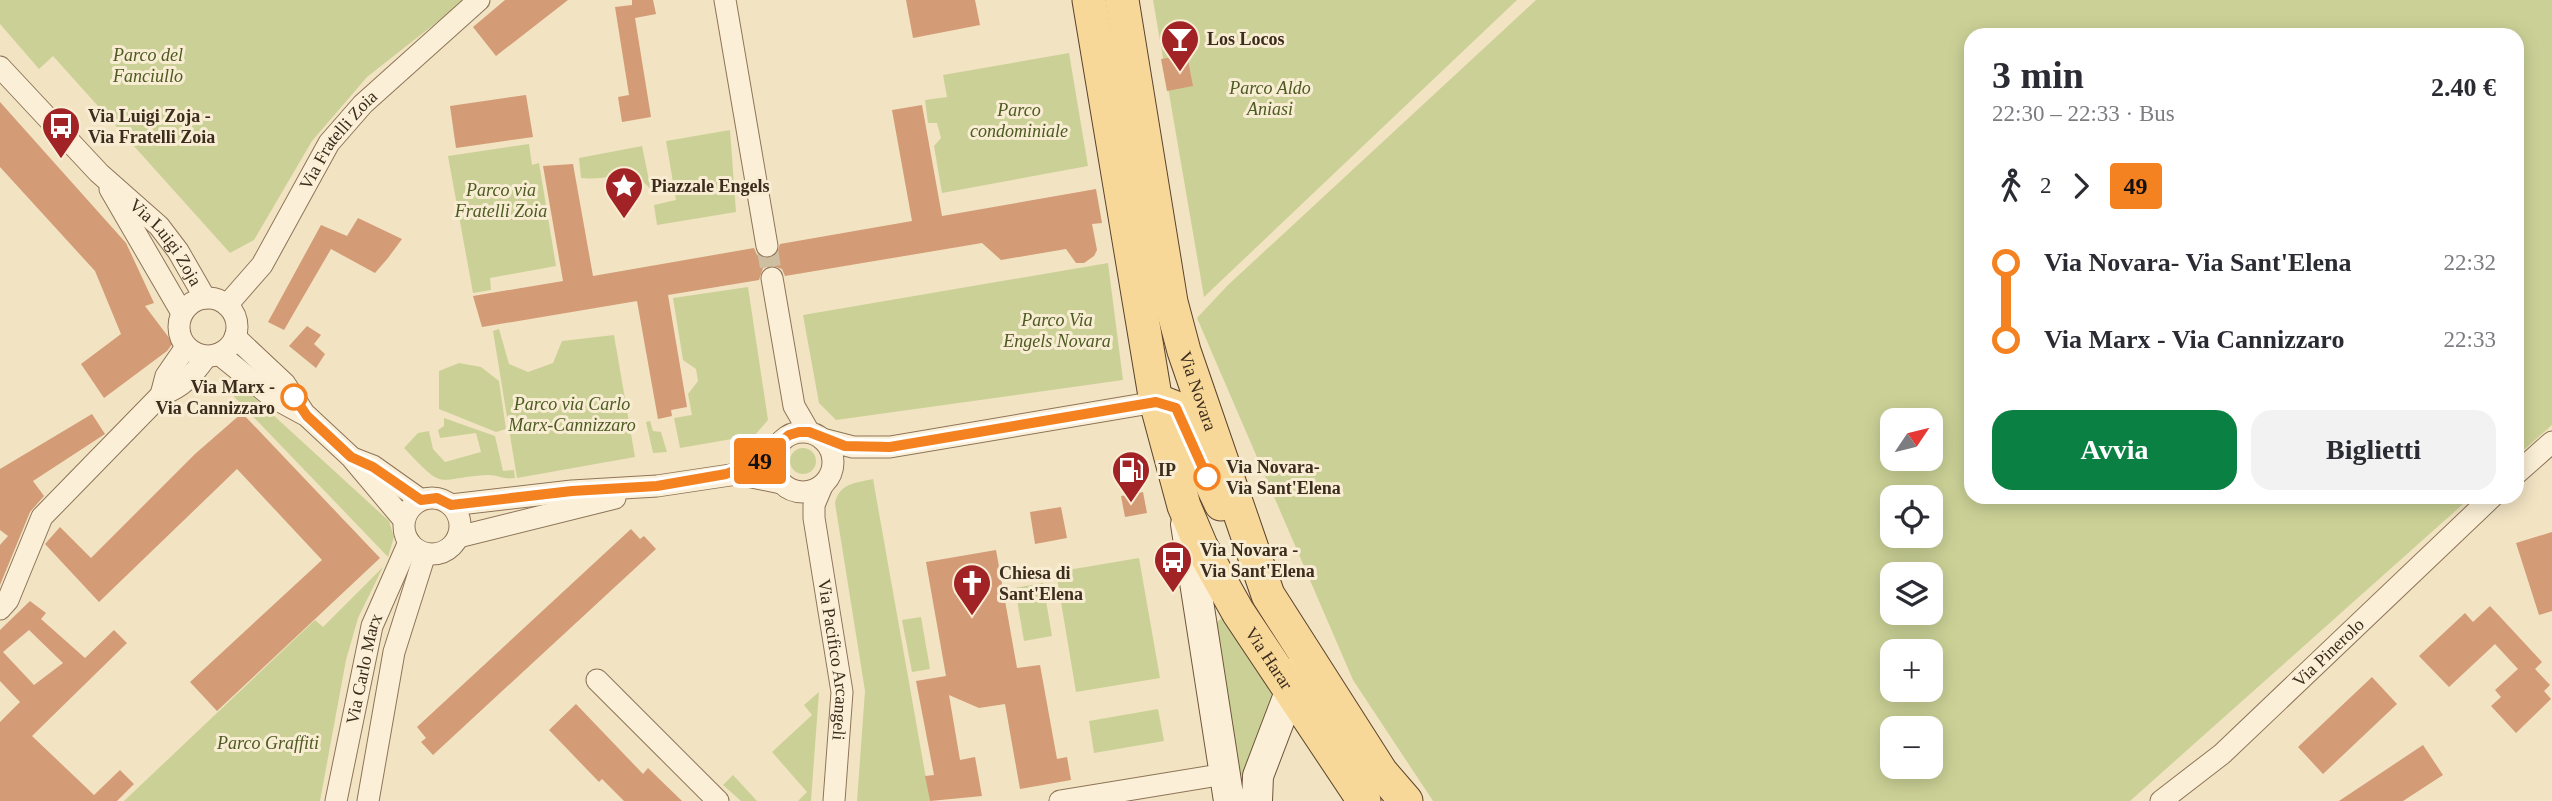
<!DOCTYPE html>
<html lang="it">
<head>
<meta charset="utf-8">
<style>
  :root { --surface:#fff; --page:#f2f2f3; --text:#2b2b33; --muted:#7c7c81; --accent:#0b8043 }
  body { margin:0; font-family:Georgia,serif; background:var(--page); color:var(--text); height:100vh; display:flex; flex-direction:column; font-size:26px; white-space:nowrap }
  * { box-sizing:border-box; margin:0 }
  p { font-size:23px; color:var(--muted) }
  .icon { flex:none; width:38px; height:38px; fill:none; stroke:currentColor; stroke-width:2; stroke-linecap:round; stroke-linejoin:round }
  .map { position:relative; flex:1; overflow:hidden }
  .panel { position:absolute; left:1964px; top:28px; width:560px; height:476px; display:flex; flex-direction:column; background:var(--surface); border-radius:21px; box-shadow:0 4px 18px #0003 }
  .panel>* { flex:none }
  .badge { padding:0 14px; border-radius:5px; font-size:24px; line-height:46px }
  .needle { width:46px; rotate:55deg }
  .tools { position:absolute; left:1880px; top:408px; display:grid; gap:14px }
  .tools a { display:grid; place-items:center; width:63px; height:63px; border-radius:14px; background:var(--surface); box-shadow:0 4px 18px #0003; font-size:35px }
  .map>.badge { position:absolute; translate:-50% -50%; box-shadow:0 0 0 4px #fff }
  .legs { display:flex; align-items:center; gap:10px; height:77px; padding:0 28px; font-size:23px }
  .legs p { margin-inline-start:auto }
  .overview { display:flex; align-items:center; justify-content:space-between; height:119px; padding:0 28px }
  h1 { font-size:38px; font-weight:600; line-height:52px }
  .button { display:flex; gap:14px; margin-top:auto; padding:14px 28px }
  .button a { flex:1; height:80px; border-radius:21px; background:var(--accent); color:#fff; font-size:28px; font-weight:600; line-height:80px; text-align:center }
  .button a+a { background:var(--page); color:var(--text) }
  ul { padding:0 28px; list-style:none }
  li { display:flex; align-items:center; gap:24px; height:77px; font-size:26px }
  li i { display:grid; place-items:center; width:10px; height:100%; margin:0 9px; background:currentColor }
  li i::after { content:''; width:18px; height:18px; margin:-9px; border:5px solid; border-radius:50%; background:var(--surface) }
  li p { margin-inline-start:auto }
  li:first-child i { background:linear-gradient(#0000 50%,currentColor 0) }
  li:last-child i { background:linear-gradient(currentColor 50%,#0000 0) }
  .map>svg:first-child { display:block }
  .green { fill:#cbd196; fill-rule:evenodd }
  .building { fill:#d39b76; fill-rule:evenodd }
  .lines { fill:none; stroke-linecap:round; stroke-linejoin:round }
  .street-tunnel { stroke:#cebea2; stroke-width:21; stroke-dasharray:21 10; stroke-linecap:butt }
  .street-casing { stroke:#8e7458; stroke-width:23 }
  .secondary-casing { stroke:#70553b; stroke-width:32 }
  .primary-casing { stroke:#5b422d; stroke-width:35 }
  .street { stroke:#fbf0d7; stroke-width:21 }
  .secondary { stroke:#fbf0d7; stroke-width:30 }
  .primary { stroke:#f7d898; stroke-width:33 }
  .line-1-casing { stroke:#fff; stroke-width:16 }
  .line-1 { stroke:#f58220; stroke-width:10 }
  .stop-1-dot { fill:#fff; stroke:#f58220; stroke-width:3.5 }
  .labels { text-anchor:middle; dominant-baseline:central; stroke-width:6; stroke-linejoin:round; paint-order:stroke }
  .poi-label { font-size:18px; font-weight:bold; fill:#3c2c1d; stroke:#f8edd3; text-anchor:start }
  .park-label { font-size:18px; font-style:italic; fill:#4d5a22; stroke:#f8edd3 }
  .street-label { font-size:18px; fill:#3c2c1d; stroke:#f8edd3 }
  .stop-label { font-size:18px; font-weight:bold; fill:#3c2c1d; stroke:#f8edd3; text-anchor:end }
</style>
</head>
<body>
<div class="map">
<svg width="2552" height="801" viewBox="0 0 2552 801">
  <rect width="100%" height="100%" fill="#f2e3c3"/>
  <!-- green -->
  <path class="green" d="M0 0H465L367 77 312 141 254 240 230 253 53 56 39 69 0 24Z
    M1153 0H1517L1204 297Z
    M1536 0H2552V425L2517 456 2516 35H1970V497H2471L2130 801H1433L1353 680 1197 318 1228 285ZM1892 420H1930V458H1892ZM1892 497H1930V536H1892ZM1892 574H1930V612H1892ZM1892 651H1930V690H1892ZM1892 728H1930V766H1892Z
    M1069 53 1088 166 942 193 934 146 941 138 937 123H928L925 100 947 97 943 75Z
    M730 130 736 212 657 225 654 205 676 200 666 141Z
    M529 144 532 165 539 163 556 266 490 278 491 290 473 293 448 156Z
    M642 146 651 190C635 167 605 181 581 178L579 158Z
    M1108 263 1123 380 836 420 819 403 803 315Z
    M748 287 768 420 755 435 680 448 674 418 692 415 688 394 698 381 696 369 683 360 673 298Z
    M499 329 509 364 528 372 553 363 562 341 614 335 635 457 517 478 493 331Z
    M459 363 481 367 499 381 506 429 496 432 439 409V371Z
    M229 380 237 382 389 521 394 537 388 557 221 383Z
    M444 418 495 436 503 471 514 470 515 478C504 480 498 475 488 475 433 478 447 493 404 448L418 433 429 431 433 449 445 462 481 452 476 433 440 438 438 430 444 426Z
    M650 421 653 431 661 432 667 452 653 453 646 422Z
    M790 461a13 13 0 1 1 26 0a13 13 0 1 1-26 0Z
    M873 479 930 801H857L865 691 835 503C839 483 856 483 873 479Z
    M1139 558 1160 678 1076 692 1056 572Z
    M383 567 358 618 346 660 320 801H124L315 620 323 627Z
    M1043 583 1052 636 1024 641 1015 588Z
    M921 617 930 669 912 672 902 620Z
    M1222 618 1276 693 1247 774 1243 776 1239 773 1216 623Z
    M819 692 811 801H798L807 792 772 752 812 715 804 705Z
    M1158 709 1164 741 1094 753 1089 721Z
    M733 775 757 801H741L723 785Z"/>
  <!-- building -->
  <path class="building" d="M505 0H568L496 56 473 27Z
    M632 0H653L656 14 635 18 651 117 622 122 618 97 629 95 615 7 632 5Z
    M906 0H975L980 25 913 38Z
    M1187 55 1193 86 1167 91 1161 59Z
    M526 95 533 137 456 148 450 106Z
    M0 102 126 243 154 303 145 306 173 343 167 351 104 398 81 364 121 334 95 271 0 167Z
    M922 105 942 216 1096 189 1102 223 1092 224 1097 250 1094 256 1084 263H1076L1066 249 1001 260 982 243 785 276 782 269 770 265 763 268 759 280 668 295 687 407 671 410 672 416 658 419 637 301 482 327 473 296 563 281 543 166 573 164 593 276 754 248 757 255 769 259 776 256 780 244 912 221 892 110Z
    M358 218 402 239 388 258 375 273 331 249 284 330 268 322 321 225 347 236Z
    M307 326 321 335 314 344 325 354 316 368 289 346Z
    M242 413 380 558 217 711 190 682 322 560 237 469 99 602 45 544 60 527 91 558 195 454Z
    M92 414 105 434 33 481 44 496 30 512 0 585V545L8 536 0 530V469Z
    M1143 492 1147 513 1125 517 1121 496Z
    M1061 507 1067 538 1035 544 1030 512Z
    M631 529 640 539 644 536 656 549 433 755 421 742 426 738 417 727Z
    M2552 532V611L2539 615 2516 543Z
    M996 550 1017 668 1040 665 1057 759 1067 757 1071 780 1020 789 1005 704 979 708 949 695 960 760 975 757 982 796 930 801 925 776 934 775 916 681 946 676 926 562Z
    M30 601 46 613 41 619 85 658 114 630 127 643 32 736 94 795 120 770 134 784 117 801H0V722L20 702 0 681V630ZM29 630 63 663 34 685 3 652Z
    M2490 606 2542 662 2535 669 2550 685 2544 691 2551 699 2516 733 2491 706 2501 697 2495 690 2518 669 2495 644 2449 687 2419 656 2465 613 2473 622Z
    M2372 677 2397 704 2323 774 2298 747Z
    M576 704 643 774 648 768 682 801H624L602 779 599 782 549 730Z
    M2423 745 2443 775 2403 801H2339Z"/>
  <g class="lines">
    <!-- street-tunnel -->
    <path class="street-tunnel" d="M767 246 772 278"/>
    <defs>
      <g id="street">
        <path d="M725 0 767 246"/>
        <path id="s1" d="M0 67 99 173 159 226 178 251 205 298"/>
        <path d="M110 189 182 313"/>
        <path d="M772 278 794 406 809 432"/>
        <circle cx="208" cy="327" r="29"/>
        <path id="s2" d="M227 305 262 265 329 143 363 104 479 0"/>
        <path d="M235 337 285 384 304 413"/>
        <path d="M219 354 272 397 307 416 351 457 404 520"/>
        <path d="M161 395 166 376 186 347"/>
        <circle cx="803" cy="462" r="30"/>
        <path d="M822 439 853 447H890L1156 402"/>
        <path d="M355 459 373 466 421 500"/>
        <path d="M2516 474 2552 442"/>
        <path id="s3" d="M822 486 814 505V518L842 692 834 801"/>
        <circle cx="432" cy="526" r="28"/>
        <path d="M451 505 572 491 657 486 737 474 781 483"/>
        <path d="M458 537 615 498"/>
        <path d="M0 609 8 600 42 517 161 395C183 387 193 375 206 357"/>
        <path d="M597 680 718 801"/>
        <path id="s4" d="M336 801 372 626 409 542"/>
        <path d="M368 801 394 652 425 554"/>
        <path d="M1060 801 1225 774"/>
        <path id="s5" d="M2161 801 2222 754 2492 497"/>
      </g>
      <path id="secondary" d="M1186 524 1229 801
        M1257 801 1258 776 1298 671"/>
      <g id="primary">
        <path id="s6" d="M1089 0 1156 402 1184 506 1201 546 1238 612 1364 801"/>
        <path id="s7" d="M1122 0 1171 302 1184 351 1268 595 1381 772 1406 801"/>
        <path d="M1166 404 1176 408 1221 504"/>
      </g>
    </defs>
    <!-- street casing -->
    <use href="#street" class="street-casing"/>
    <!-- secondary casing -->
    <use href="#secondary" class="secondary-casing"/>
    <!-- primary casing -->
    <use href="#primary" class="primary-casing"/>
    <!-- street -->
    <use href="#street" class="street"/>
    <!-- secondary -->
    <use href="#secondary" class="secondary"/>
    <!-- primary -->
    <use href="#primary" class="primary"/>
  </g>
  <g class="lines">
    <defs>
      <path id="line-1" d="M294 397 307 416 351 457 373 467 421 500 437 498 451 505 572 491 657 486 726 474 760 460 789 435 799 432H809L845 446 890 447 1156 402 1176 408 1207 477"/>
    </defs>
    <!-- line-1 casing -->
    <use href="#line-1" class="line-1-casing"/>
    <!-- line-1 -->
    <use href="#line-1" class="line-1"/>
  </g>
  <!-- icons -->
  <defs>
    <symbol id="bar-pin" viewBox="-11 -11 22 30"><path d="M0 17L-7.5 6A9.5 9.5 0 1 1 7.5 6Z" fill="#a22326" stroke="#f8edd3"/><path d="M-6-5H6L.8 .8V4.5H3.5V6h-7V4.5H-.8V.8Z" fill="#fff"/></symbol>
    <symbol id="bus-pin" viewBox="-11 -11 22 30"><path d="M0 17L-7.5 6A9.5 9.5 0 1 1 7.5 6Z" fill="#a22326" stroke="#f8edd3"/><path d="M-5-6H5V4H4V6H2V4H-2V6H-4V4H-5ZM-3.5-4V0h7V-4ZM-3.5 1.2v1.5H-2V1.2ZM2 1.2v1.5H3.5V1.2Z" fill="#fff"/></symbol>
    <symbol id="sight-pin" viewBox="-11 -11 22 30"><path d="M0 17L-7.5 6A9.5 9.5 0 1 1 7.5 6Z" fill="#a22326" stroke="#f8edd3"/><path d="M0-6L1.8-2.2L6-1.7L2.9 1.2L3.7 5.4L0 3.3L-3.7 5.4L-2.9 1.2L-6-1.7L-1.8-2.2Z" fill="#fff"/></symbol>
    <symbol id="fuel-pin" viewBox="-11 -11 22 30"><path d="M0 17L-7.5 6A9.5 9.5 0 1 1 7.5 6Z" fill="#a22326" stroke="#f8edd3"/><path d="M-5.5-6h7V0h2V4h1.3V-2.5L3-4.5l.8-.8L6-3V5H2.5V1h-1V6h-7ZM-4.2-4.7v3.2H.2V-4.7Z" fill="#fff"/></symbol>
    <symbol id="church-pin" viewBox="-11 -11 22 30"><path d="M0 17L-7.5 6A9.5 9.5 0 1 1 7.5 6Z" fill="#a22326" stroke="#f8edd3"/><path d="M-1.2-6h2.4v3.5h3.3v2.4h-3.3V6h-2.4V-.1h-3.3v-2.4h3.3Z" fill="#fff"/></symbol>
  </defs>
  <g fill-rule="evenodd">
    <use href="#bar-pin" x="1158" y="17" width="44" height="60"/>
    <use href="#bus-pin" x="39" y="104" width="44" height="60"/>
    <use href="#sight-pin" x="602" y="164" width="44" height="60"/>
    <use href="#fuel-pin" x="1109" y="448" width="44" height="60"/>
    <use href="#bus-pin" x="1151" y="538" width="44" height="60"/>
    <use href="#church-pin" x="950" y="561" width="44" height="60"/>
  </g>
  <!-- markers -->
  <g class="stop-1-dot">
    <circle cx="294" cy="397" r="12"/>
    <circle cx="1207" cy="477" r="12"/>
  </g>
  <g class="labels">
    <!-- poi labels -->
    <g class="poi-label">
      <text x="1207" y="39">Los Locos</text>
      <text x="88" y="116">Via Luigi Zoja -<tspan x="88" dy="21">Via Fratelli Zoia</tspan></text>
      <text x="651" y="186">Piazzale Engels</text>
      <text x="1158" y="470">IP</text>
      <text x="1200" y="550">Via Novara -<tspan x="1200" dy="21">Via Sant'Elena</tspan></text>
      <text x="999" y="573">Chiesa di<tspan x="999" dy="21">Sant'Elena</tspan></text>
    </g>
    <!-- park labels -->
    <g class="park-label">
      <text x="148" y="55">Parco del<tspan x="148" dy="21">Fanciullo</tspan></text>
      <text x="1270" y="88">Parco Aldo<tspan x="1270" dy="21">Aniasi</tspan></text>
      <text x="1019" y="110">Parco<tspan x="1019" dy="21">condominiale</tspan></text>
      <text x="501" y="190">Parco via<tspan x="501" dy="21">Fratelli Zoia</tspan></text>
      <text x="1057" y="320">Parco Via<tspan x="1057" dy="21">Engels Novara</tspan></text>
      <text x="572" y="404">Parco via Carlo<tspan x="572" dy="21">Marx-Cannizzaro</tspan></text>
      <text x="268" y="743">Parco Graffiti</text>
    </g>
    <!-- street labels -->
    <g class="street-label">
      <text stroke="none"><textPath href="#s2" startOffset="200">Via Fratelli Zoia</textPath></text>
      <text stroke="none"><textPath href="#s1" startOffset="242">Via Luigi Zoja</textPath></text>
      <text stroke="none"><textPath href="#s7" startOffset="399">Via Novara</textPath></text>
      <text stroke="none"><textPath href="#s5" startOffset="224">Via Pinerolo</textPath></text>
      <text stroke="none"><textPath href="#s6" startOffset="690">Via Harar</textPath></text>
      <text stroke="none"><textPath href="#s3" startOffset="177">Via Pacifico Arcangeli</textPath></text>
      <text stroke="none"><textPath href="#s4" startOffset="135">Via Carlo Marx</textPath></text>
    </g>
    <!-- stop labels -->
    <g class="stop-label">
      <text x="275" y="387">Via Marx -<tspan x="275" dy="21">Via Cannizzaro</tspan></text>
      <text x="1226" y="467" text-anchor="start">Via Novara-<tspan x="1226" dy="21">Via Sant'Elena</tspan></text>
    </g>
  </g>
</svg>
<div class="tools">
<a><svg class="needle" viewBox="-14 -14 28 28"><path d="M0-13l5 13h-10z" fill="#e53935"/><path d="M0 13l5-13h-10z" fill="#7c7c81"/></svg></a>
<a><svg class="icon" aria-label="locate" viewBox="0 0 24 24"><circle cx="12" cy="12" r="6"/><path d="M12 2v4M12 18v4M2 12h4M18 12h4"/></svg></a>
<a><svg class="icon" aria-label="layers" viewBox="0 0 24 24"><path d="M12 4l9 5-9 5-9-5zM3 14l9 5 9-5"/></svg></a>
<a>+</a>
<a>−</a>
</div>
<b class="badge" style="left:760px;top:461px;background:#f58220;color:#111">49</b>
<section class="panel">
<div class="overview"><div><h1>3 min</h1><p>22:30 – 22:33 · Bus</p></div><b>2.40 €</b></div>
<div class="legs"><svg class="icon" aria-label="walk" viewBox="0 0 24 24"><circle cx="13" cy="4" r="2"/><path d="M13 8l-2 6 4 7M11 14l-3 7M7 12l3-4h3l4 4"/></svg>2<svg class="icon" aria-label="forward" viewBox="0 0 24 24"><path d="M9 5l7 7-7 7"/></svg><b class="badge" style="background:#f58220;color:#111">49</b></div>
<ul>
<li><i style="color:#f58220"></i><b>Via Novara- Via Sant'Elena</b><p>22:32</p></li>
<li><i style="color:#f58220"></i><b>Via Marx - Via Cannizzaro</b><p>22:33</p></li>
</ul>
<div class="button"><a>Avvia</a><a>Biglietti</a></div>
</section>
</div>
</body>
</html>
